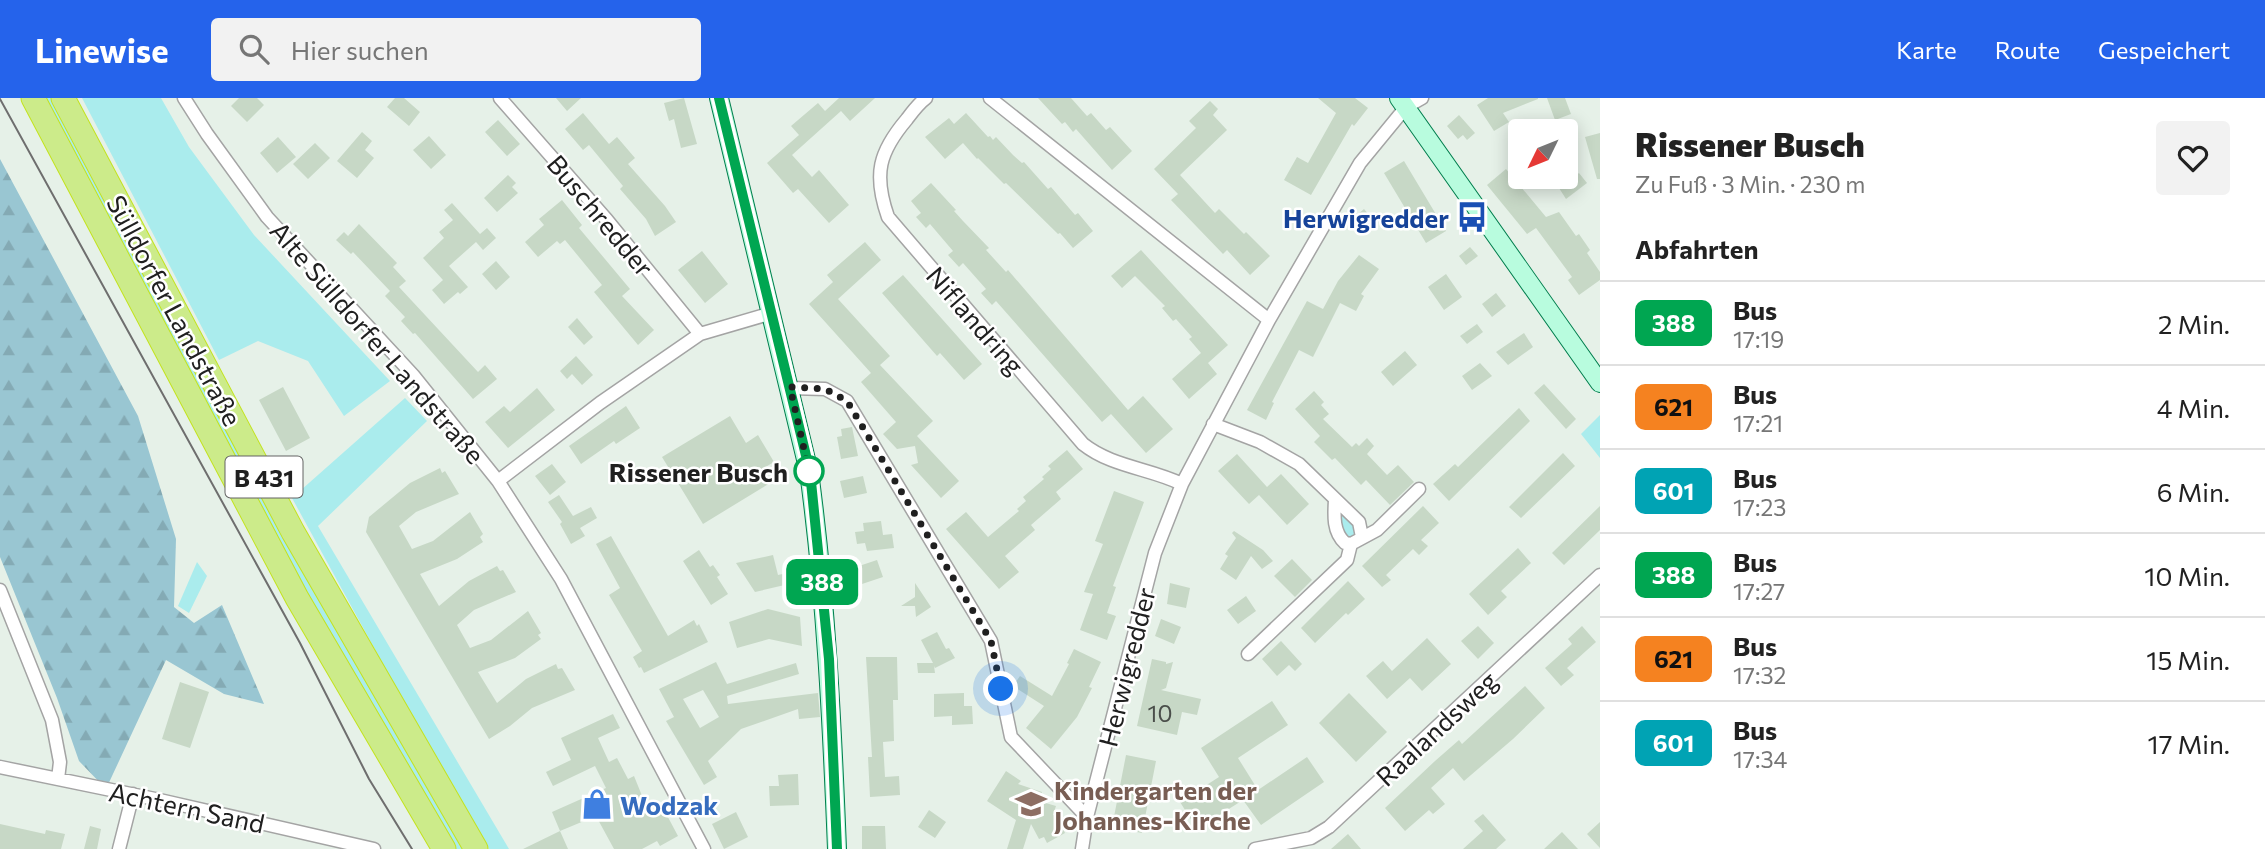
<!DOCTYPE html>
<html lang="de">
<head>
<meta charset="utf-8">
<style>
  :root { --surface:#fff; --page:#f2f2f2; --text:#222; --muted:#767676; --line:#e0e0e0; --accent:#2563eb }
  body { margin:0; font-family:Commissioner,sans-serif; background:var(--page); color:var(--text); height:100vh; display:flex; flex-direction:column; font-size:26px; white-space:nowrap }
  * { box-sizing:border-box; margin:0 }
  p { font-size:23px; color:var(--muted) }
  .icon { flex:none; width:38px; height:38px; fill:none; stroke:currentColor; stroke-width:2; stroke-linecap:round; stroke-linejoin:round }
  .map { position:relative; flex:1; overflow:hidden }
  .details { display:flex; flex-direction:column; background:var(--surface); width:665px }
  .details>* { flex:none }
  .badge { padding:0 14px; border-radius:10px; font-size:24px; line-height:46px }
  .needle { width:46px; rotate:227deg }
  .controls { position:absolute; left:1508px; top:21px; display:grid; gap:14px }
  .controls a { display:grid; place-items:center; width:70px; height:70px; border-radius:7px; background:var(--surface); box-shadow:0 4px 18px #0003; font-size:35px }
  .you { position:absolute; width:35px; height:35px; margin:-18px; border:5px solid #fff; border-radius:50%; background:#1a73e8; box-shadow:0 0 0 10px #1a73e833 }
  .map>.badge { position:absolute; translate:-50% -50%; box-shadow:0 0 0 4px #fff }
  h2 { padding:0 35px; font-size:26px; line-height:63px }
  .round { display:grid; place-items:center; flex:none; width:74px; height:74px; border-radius:7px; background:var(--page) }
  .overview { display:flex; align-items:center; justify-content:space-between; height:119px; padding:0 35px }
  h1 { font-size:33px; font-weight:800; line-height:52px }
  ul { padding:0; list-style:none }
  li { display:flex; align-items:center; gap:21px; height:84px; padding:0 35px; border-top:2px solid var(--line) }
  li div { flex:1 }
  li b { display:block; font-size:26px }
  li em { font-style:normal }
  li .badge { min-width:77px; font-weight:700; text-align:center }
  header { display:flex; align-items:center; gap:42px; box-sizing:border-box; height:98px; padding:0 35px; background:var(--accent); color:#fff }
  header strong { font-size:33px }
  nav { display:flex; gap:38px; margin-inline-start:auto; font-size:24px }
  .search { width:490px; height:63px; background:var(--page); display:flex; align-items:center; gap:18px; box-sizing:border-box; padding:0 24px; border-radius:7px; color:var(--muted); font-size:26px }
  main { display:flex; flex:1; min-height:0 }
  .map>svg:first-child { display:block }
  .grass { fill:#aaeced }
  .forest { fill:url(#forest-firs) }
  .building { fill:#c7d8c6; fill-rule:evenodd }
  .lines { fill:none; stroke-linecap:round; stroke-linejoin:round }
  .street-casing { stroke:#a4a4a4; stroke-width:15 }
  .secondary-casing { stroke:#007e4d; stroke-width:20 }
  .highway-casing { stroke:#c3e31e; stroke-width:25 }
  .street { stroke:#fff; stroke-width:12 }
  .secondary { stroke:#b8fcde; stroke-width:18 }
  .highway { stroke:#cceb8a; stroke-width:23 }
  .tram { stroke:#6e6e6e; stroke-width:2 }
  .line-casing { stroke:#fff; stroke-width:16 }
  .line { stroke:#00a651; stroke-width:10 }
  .walk { stroke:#202020; stroke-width:7; stroke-dasharray:0 12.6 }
  .stop-dot { fill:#fff; stroke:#00a651; stroke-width:3.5 }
  .labels { text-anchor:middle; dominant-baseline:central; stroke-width:5; stroke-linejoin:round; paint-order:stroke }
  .number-label { font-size:23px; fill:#4a4e4a }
  .shield { fill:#fff; stroke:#636363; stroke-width:2 }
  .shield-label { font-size:24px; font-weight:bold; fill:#202020 }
  .street-label { font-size:26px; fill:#202020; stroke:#fff }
  .transit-label { font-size:26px; font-weight:bold; fill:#164399; stroke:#fff; text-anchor:end }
  .stop-label { font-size:26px; font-weight:bold; fill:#202020; stroke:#fff; text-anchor:end }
  .education-label { font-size:26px; font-weight:bold; fill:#785e54; stroke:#fff; text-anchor:start }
  .shop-label { font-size:26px; font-weight:bold; fill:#366cbe; stroke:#fff; text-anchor:start }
</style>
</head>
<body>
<header>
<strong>Linewise</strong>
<div class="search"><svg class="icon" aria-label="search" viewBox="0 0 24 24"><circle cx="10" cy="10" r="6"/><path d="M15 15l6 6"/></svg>Hier suchen</div>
<nav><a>Karte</a><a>Route</a><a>Gespeichert</a></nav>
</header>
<main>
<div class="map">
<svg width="1600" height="751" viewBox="0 0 1600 751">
  <defs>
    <pattern id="forest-firs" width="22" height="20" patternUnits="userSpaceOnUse" patternTransform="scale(1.75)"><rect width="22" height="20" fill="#99c6d2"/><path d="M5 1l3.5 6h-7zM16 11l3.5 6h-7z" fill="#84aab4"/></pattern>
  </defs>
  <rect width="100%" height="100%" fill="#e6f1e8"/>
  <!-- grass -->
  <path class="grass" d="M44 0H52L293 458 466 751H456L326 530Z
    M82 0H161L189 49 254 137 390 283 344 318 308 263 258 243 219 262Z
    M405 300 427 323 318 428 509 751H489L407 610 292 400Z
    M1600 317V360L1581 336Z
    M1340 416H1343L1355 430 1353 440H1346L1339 420Z
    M197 464 207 478 189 515 178 508Z"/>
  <!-- forest -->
  <path class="forest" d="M0 61 138 318 176 441 174 509 194 525 222 507 264 606 224 596 166 562 106 691 79 663 57 600 0 459Z"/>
  <!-- building -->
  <path class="building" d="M239 0H257L264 7 247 24 231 8Z
    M395 0H404L420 14 409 28 387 9Z
    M556 0H581L567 13Z
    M684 0 697 46 681 50 674 21 669 23 664 5Z
    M839 0H875L850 23 841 13 792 57 812 79 819 72 849 107 829 125 798 91 793 95 767 65 799 37 791 28 818 5 825 13Z
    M1038 0H1071L1087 18 1091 15 1106 32 1110 29 1132 53 1112 72 1076 31 1073 34 1065 24 1062 26Z
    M1318 0H1355L1368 10 1354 28 1352 26 1311 97 1284 82 1297 59 1308 65 1336 15Z
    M1488 0H1538V1L1503 15 1509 24 1494 33 1477 7Z
    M1547 0H1565L1571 16 1555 22Z
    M1210 3 1218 11 1213 17 1227 32 1180 77 1215 115 1219 111 1244 136 1246 134 1270 158 1250 177 1227 152 1223 156 1171 102 1178 96 1154 71 1196 30 1189 23Z
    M583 15 609 46 617 39 635 60 628 66 665 108 676 124 655 138 646 121 620 91 623 88 589 47 583 52 565 31Z
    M966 15 988 39 990 38 993 42 996 39 1013 57 1022 65 1024 64 1048 91 1051 89 1075 117 1078 115 1093 133 1073 150 1060 135 1058 136 1006 85 1004 86 978 60 977 61 963 45 945 61 925 39 949 20 954 26Z
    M1459 17 1475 35 1467 42 1463 37 1458 41 1447 28Z
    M498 22 520 46 507 58 485 34Z
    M362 34 372 43 365 52 374 60 357 80 337 63Z
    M1600 35V81H1597L1585 39Z
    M429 38 446 57 431 71 413 52Z
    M278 39 296 59 277 75 260 55Z
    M315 45 330 60 308 81 293 66Z
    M1404 63 1446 133 1426 145 1384 75Z
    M1506 71 1546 119 1559 114 1576 138 1579 136 1590 152 1587 155 1600 174V182L1579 197 1568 182 1572 179 1536 130 1527 136 1487 87Z
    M1579 75 1587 85 1566 101 1559 90Z
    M508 77 516 85 512 89 518 95 497 114 484 100Z
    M931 85 956 112 954 113 963 123 989 150 986 152 1006 174 1008 172 1128 312 1143 298 1173 331 1146 355 1111 316 1102 324 996 203 992 207 981 195 986 191 963 165 959 169 948 157 953 153 930 126 926 130 916 119 921 115 911 103Z
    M562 102 582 127 579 130 630 191 622 198 654 232 638 247 594 194 602 187 565 142 560 146 557 143 538 159 525 144 544 127 539 121Z
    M452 105 480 136 487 130 496 140 483 152 476 144 449 168 468 189 460 196 458 194 444 206 432 192 443 182 423 160 444 140 439 134 453 122 444 112Z
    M1364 111 1375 124 1363 135 1351 122Z
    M359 126 397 165 393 169 406 183 399 189 478 274 485 267 497 281 473 301 415 235 413 236 401 223 405 219 385 198 390 193 353 154 351 156 336 142 344 134 348 138Z
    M865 144 881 162 838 201 890 258 880 267 933 323 917 338 959 383 941 400 911 367 918 365 915 348 897 351 883 336 896 324 861 284 871 275 809 206 833 184 827 177Z
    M1470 149 1478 158 1466 167 1459 158Z
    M1141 152 1228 247 1208 265 1217 276 1189 301 1172 281 1201 255 1189 241 1192 239 1176 221 1173 223 1162 210 1165 208 1135 178 1122 190 1111 178Z
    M702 153 728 186 705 205 678 172Z
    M1359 157 1379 171 1361 196 1364 198 1356 213 1340 205 1313 259 1299 252 1272 304 1274 305 1266 322 1247 312 1307 203 1323 211 1338 183Z
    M496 163 510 179 496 192 482 176Z
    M1446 176 1462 199 1444 212 1428 189Z
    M903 177 982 266 964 282 940 255 937 258 882 195Z
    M1496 195 1506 208 1492 219 1482 206Z
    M577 220 593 239 584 247 568 229Z
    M1477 226 1483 234 1467 246 1460 238Z
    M1524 235 1533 249 1508 267 1496 254Z
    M1405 253 1417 267 1393 288 1381 274Z
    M576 258 593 277 582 287 572 276 567 281 560 273Z
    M1480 265 1492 278 1472 292 1462 278Z
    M1544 286 1576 321 1566 331 1534 295Z
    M283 289 310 340 286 353 259 302Z
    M537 290 555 312 508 350 485 324 504 308 510 314Z
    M1314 293 1324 304 1321 307 1329 316 1323 321 1352 349 1356 345 1359 348 1367 340 1374 348 1367 356 1387 377 1398 367 1414 384 1390 407 1366 382 1361 387 1335 360 1332 362 1314 344 1320 338 1295 311Z
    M626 308 640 330 616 346 614 343 581 366 569 348Z
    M1519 310 1530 323 1449 403 1433 386 1455 366 1458 369Z
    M730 318 746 345 758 337 774 364 762 371 770 385 703 426 662 359Z
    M852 329 858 358 841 361 837 339 842 338 841 331Z
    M1067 352 1083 371 1056 394 1061 401 1031 427 1035 432 1005 458 1019 474 999 491 946 431 966 414 988 439 1019 413 1017 411 1026 403 1023 399 1044 381 1042 379 1051 371 1048 368Z
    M1563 355 1575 368 1521 420 1509 409Z
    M1237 356 1267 389 1281 376 1309 406 1287 427 1259 397 1249 406 1218 373Z
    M552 366 566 384 550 397 535 378Z
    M440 370 442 375 445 373 459 396 416 414 399 428 412 451 433 443 470 414 483 436 480 439 483 444 457 461 420 476 439 508 469 483 497 468 500 473 503 472 516 494 474 512 457 527 470 550 491 542 528 513 541 535 538 537 541 541 515 560 478 574 497 605 526 581 556 566 558 571 562 570 575 592 532 610 510 628 489 641 366 434 369 419 410 385Z
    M863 378 867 395 844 400 840 383Z
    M1114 393 1144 404 1113 488 1116 489 1107 515 1116 518 1107 542 1080 532 1093 496 1084 494 1103 446 1095 443Z
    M559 397 573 418 591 409 597 420 580 430 585 438 571 446 560 426 562 424 548 404Z
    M1423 408 1439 425 1421 442 1428 448 1419 457 1413 451 1386 477 1391 482 1382 489 1362 468Z
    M1600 408V432L1564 467 1552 455Z
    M881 423 883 437 892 436 894 450 867 453 865 445 857 446 855 434 864 433 863 425Z
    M1234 433 1263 452 1273 463 1262 471 1251 458 1236 482 1220 471 1228 458 1225 456 1236 440 1232 435Z
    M611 438 668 538 694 522 697 528 699 526 708 544 644 575 641 569 639 570 633 559 642 553 609 497 620 490 596 446Z
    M1518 450 1531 465 1501 493 1507 499 1488 517 1469 496Z
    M699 452 710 469 713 467 720 477 717 479 728 496 711 507 683 463Z
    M773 457 778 477 787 475 789 486 755 494 736 465Z
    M1292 461 1312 482 1295 499 1274 478Z
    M877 462 883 479 859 487 853 470Z
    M1348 483 1365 501 1348 517 1346 515 1315 545 1301 530Z
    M915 485 931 509 916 519 915 508H901L915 499Z
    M1170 485 1190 490 1186 510 1167 506Z
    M1246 498 1256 513 1238 526 1227 512Z
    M768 511 800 519 802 548 769 541 737 550 729 524Z
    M1161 521 1181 529 1174 546 1155 538Z
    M1478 528 1494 545 1478 561 1461 543Z
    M1582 528 1596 544 1567 570 1574 577 1561 588 1545 570 1572 546 1568 541Z
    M937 534 946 551 949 550 955 560 935 570 934 568 935 575H918L917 565H933L921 542Z
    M1427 540 1451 566 1422 593 1410 580 1387 601 1366 578 1383 563 1392 573Z
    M1281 543 1302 566 1295 573 1289 567 1277 578 1262 561Z
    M1074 551 1101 564 1089 589 1092 590 1077 619 1051 651 1026 630 1044 608 1013 588 1020 578 1052 598 1069 566 1067 565Z
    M866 559H897L898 602H893L894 643 883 644 885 679 899 678 900 697 870 699 868 659H872Z
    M1152 561 1166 564V566L1173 564 1166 590 1161 592 1201 601 1197 617 1182 614 1177 637 1137 628Z
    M716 564 727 586 796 565 799 576 727 598 728 606 818 595 820 619 799 621 798 611 741 631 708 663 717 679 704 687 666 623 674 619 659 591ZM703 592 719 619 700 630 683 601Z
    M180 584 209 594 190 650 162 641Z
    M1525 588 1545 610 1513 641 1464 683 1453 670 1431 690 1445 706 1433 716 1429 712 1405 733 1385 710 1435 663 1459 642 1462 646Z
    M964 595V608H972L973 626 952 627V618L934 619V596Z
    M1349 595 1387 634 1356 664 1319 625Z
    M1272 603 1288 627 1238 660 1258 692 1307 659 1324 684 1261 727 1243 702 1197 731 1180 704 1219 679 1201 650Z
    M613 616 620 630 598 640 609 664 617 660 628 681 634 678 649 715 662 708 678 738 660 748 657 743 642 751H614L596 718 560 733 552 714 606 690 595 668 553 688 546 674 571 662 561 640Z
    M1126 657 1156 663 1142 735 1112 729Z
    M1006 673 1021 683 1018 686 1042 694 1039 703 1056 708 1053 717 1066 721 1063 731 1065 735 1047 745 1044 739 1039 741 1031 726 1023 751H1007L1016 722 987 703Z
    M798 676 799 707 770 708 769 688H779L778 677Z
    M929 712 946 724 935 740 918 729Z
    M736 714 748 739 724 751 712 726Z
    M1483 716 1506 742 1496 751H1463L1483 733 1474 723Z
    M1600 724V750L1587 736Z
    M0 726 45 736 46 732 65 736 61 751H0Z
    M90 728 101 731 97 751H84Z
    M862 728H885L886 751H862Z
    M560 733 568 751H523Z
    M1562 734 1578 751H1544Z
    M1348 736 1361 751H1331Z"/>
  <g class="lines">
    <defs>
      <path id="street" d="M184 0 207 36 267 119 413 277 498 383 561 481 704 751
        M500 0 607 122 700 236
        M926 0C918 6 913 13 907 21 879 54 873 76 888 119L1083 346C1112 369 1149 370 1182 386
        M990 0 1269 222
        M790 290 825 291 847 303 991 543 1011 639 1087 719
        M1213 326 1260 344 1299 366 1359 424 1362 439
        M498 383 600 305 700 236 772 215
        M1335 402C1334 418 1333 434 1345 445L1351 446 1377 432 1419 391
        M0 492 52 622 60 664 58 681
        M1248 556 1347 462 1351 446
        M0 669 155 701 374 751
        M119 751 133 696
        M1082 751 1087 719 1155 455 1182 386 1269 222 1360 65 1406 9 1422 0
        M1255 751 1311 740 1329 729 1600 477"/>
      <path id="secondary" d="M719 0 809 374C826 499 832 625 837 751
        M1399 0 1600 285"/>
      <path id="highway" d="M33 0 297 500 444 751
        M63 0 293 434 476 751"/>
    </defs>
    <!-- street casing -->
    <use href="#street" class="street-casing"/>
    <!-- secondary casing -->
    <use href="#secondary" class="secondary-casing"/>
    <!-- highway casing -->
    <use href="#highway" class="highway-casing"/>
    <!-- street -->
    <use href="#street" class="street"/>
    <!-- secondary -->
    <use href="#secondary" class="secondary"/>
    <!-- highway -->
    <use href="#highway" class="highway"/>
    <!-- tram -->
    <path class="tram" d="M0 1 300 545 369 681 412 751"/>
  </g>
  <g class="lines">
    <defs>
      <path id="line" d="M719 0 810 374 829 561 837 751"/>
    </defs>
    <!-- line casing -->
    <use href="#line" class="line-casing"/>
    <!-- line -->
    <use href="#line" class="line"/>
    <!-- walk -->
    <path class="walk" d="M809 373 790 289 825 291 847 303 991 543 1001 591"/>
  </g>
  <!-- icons -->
  <defs>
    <symbol id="bus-bare" viewBox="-9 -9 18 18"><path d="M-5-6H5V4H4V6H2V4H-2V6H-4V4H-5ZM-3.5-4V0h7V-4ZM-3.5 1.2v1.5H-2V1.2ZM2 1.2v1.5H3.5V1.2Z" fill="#1a4fb4" stroke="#fff" stroke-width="2.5" paint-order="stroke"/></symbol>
    <symbol id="shop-bare" viewBox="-9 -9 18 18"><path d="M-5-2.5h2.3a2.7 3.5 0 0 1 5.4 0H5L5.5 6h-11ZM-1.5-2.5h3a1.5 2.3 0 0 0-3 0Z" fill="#3f7fe0" stroke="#fff" stroke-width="2.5" paint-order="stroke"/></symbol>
    <symbol id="school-bare" viewBox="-9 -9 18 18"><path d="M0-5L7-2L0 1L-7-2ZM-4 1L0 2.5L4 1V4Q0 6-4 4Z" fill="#8d6e63" stroke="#fff" stroke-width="2.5" paint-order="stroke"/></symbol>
  </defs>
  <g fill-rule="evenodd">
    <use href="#bus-bare" x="1450" y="97" width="44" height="44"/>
    <use href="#shop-bare" x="575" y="684" width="44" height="44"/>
    <use href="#school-bare" x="1009" y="684" width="44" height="44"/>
  </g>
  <!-- markers -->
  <circle class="stop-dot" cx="809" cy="373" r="14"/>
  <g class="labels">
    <!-- number labels -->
    <g class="number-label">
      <text x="1160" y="615">10</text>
    </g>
    <!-- shield labels -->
    <rect class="shield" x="225.5" y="358.5" width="77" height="41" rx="5"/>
    <g class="shield-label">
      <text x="264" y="379">B 431</text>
    </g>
    <!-- street labels -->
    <g class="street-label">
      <text transform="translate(601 117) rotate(50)">Buschredder</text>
      <text transform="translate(175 212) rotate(62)">Sülldorfer Landstraße</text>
      <text transform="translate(976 222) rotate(49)">Niflandring</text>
      <text transform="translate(378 244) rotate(49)">Alte Sülldorfer Landstraße</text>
      <text transform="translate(1126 569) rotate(-76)">Herwigredder</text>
      <text transform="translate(1436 630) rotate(-43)">Raalandsweg</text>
      <text transform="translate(187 709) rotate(12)">Achtern Sand</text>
    </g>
    <!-- transit labels -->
    <g class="transit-label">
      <text x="1449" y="119">Herwigredder</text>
    </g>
    <!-- stop labels -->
    <g class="stop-label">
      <text x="788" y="373">Rissener Busch</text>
    </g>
    <!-- education labels -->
    <g class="education-label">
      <text x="1054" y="691">Kindergarten der<tspan x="1054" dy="30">Johannes-Kirche</tspan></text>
    </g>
    <!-- shop labels -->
    <g class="shop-label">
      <text x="620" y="706">Wodzak</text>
    </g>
  </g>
</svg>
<div class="controls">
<a><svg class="needle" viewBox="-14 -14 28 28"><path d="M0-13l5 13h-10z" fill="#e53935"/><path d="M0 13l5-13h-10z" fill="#767676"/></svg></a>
</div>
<div class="you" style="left:1001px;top:591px"></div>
<b class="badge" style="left:822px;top:484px;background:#00a651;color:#fff">388</b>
</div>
<section class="details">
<div class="overview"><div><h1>Rissener Busch</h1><p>Zu Fuß · 3 Min. · 230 m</p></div><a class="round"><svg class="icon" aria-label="heart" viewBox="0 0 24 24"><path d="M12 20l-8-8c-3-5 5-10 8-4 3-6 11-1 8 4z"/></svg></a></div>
<h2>Abfahrten</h2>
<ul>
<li><span class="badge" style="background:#00a651;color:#fff">388</span><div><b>Bus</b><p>17:19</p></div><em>2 Min.</em></li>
<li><span class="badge" style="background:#f58220;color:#111">621</span><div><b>Bus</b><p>17:21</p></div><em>4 Min.</em></li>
<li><span class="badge" style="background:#00a3b4;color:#fff">601</span><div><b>Bus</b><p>17:23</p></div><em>6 Min.</em></li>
<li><span class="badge" style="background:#00a651;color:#fff">388</span><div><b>Bus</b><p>17:27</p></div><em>10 Min.</em></li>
<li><span class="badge" style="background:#f58220;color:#111">621</span><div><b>Bus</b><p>17:32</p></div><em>15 Min.</em></li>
<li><span class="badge" style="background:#00a3b4;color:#fff">601</span><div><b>Bus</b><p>17:34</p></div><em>17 Min.</em></li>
</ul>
</section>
</main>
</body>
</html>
